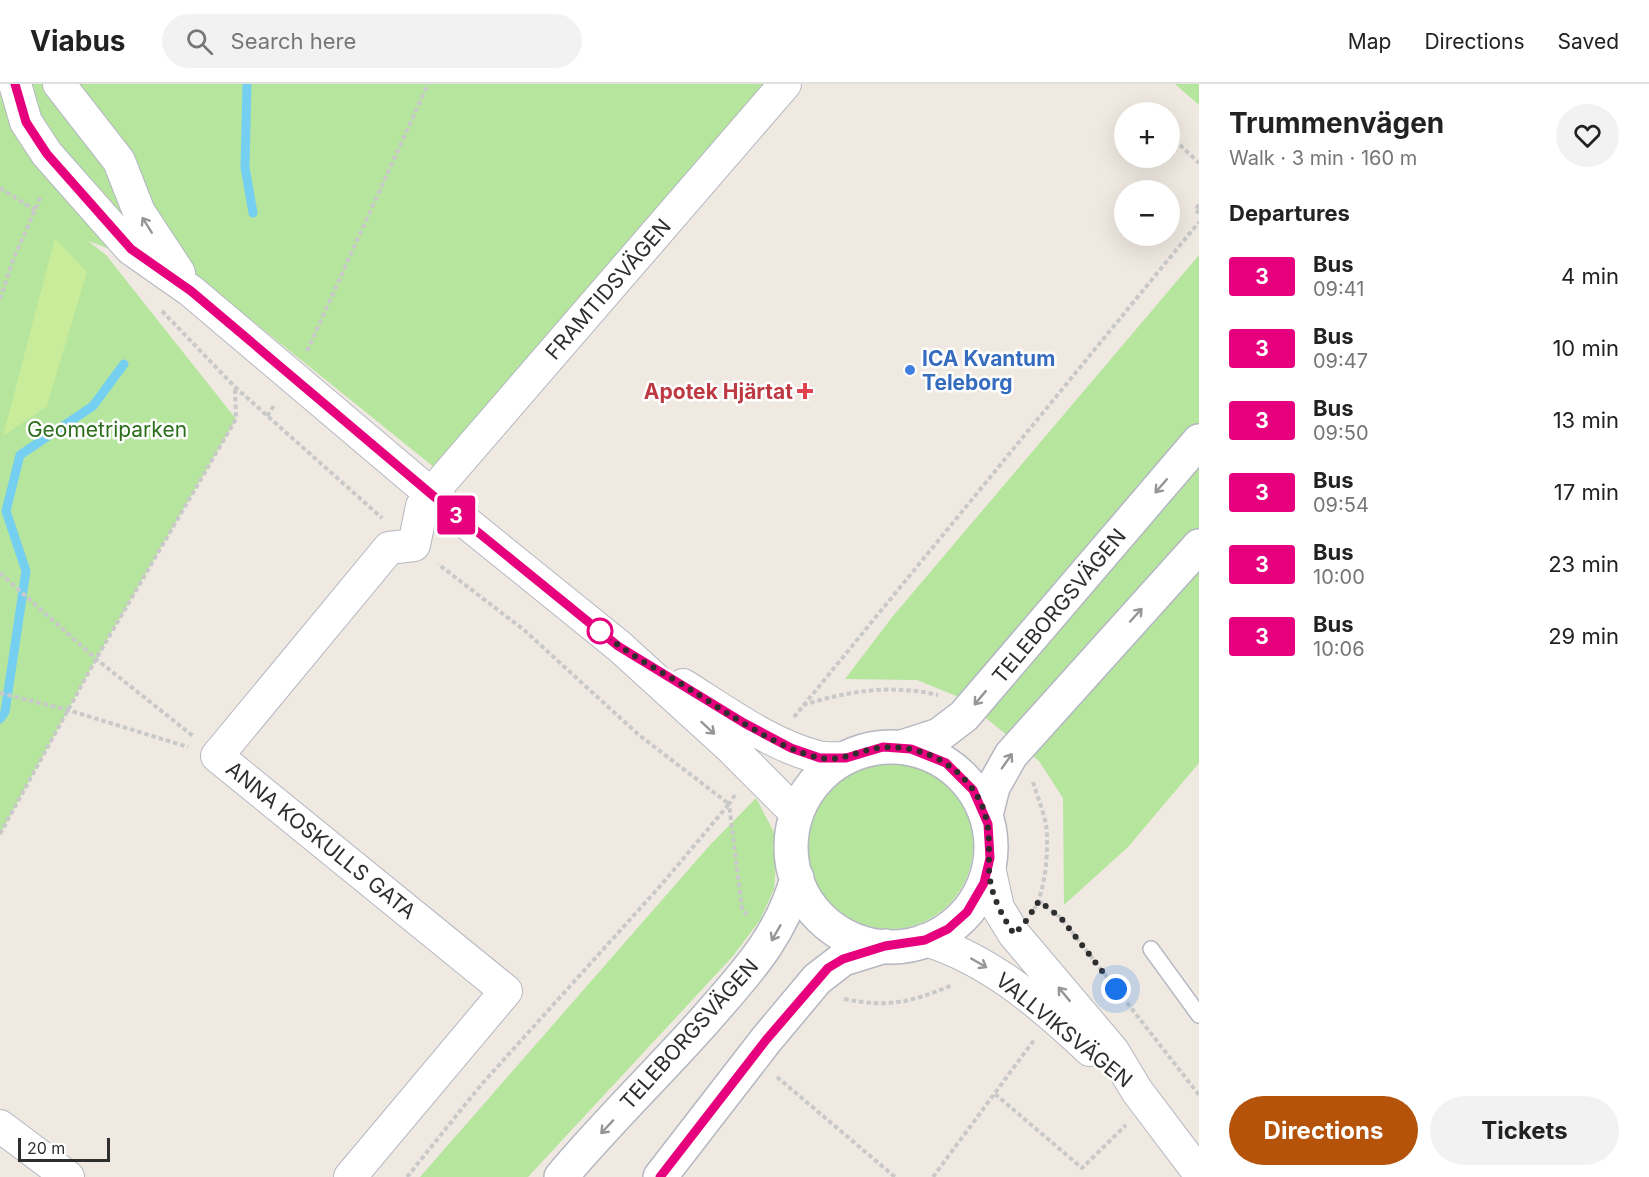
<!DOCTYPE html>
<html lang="en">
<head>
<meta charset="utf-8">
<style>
  :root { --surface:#fff; --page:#f2f2f2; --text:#222; --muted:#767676; --line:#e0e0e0; --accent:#b45309 }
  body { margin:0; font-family:Inter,sans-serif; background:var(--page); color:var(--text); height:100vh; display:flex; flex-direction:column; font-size:22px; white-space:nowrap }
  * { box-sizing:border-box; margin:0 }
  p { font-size:20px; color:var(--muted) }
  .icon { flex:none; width:33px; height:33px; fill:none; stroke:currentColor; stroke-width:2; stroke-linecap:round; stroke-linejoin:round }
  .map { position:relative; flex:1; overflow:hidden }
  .panel { display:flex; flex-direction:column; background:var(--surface); width:450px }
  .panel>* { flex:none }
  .badge { padding:0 12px; border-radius:4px; font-size:21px; line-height:39px }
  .tools { position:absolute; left:1114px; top:18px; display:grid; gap:12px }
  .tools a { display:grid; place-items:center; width:66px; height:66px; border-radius:50%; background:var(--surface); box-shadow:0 6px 24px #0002; font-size:30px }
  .scale { position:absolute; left:18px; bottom:15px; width:92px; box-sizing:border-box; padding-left:6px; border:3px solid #2e2e2e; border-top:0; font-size:16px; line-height:21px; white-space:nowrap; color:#2e2e2e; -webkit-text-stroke:4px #fff; paint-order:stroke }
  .you { position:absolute; width:30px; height:30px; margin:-15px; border:4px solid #fff; border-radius:50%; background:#1a73e8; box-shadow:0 0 0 9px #1a73e833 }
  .map>.badge { position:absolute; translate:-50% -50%; box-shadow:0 0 0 3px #fff }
  h2 { padding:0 30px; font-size:22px; line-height:54px }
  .round { display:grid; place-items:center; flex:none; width:63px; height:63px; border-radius:32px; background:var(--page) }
  .summary { display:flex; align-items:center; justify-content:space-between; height:102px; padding:0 30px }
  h1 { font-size:28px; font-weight:700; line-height:45px }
  .cta { display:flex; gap:12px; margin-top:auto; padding:12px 30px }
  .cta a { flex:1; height:69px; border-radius:36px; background:var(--accent); color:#fff; font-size:24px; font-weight:700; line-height:69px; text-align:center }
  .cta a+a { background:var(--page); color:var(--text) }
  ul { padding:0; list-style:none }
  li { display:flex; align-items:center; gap:18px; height:72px; padding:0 30px }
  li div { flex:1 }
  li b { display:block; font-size:22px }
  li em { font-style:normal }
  li .badge { min-width:66px; font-weight:700; text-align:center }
  header { display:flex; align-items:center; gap:36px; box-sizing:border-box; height:84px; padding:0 30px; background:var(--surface); border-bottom:2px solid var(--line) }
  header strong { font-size:28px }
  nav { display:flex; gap:33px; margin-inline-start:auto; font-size:21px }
  .search { width:420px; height:54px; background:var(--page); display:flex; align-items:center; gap:15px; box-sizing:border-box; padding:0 21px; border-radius:33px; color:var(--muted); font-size:22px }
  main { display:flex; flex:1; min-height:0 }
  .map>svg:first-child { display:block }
  .green { fill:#b6e59e }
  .pitch { fill:#c9ec9a }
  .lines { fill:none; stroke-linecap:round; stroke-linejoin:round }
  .stream { stroke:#75cff0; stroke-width:9 }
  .service-casing { stroke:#b4b7c1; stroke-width:18 }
  .minor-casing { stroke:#b4b7c1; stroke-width:34 }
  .secondary-casing { stroke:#b4b7c1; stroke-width:36 }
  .path { stroke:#c9c9c9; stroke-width:4; stroke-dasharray:4.5 3; stroke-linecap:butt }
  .service { stroke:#fff; stroke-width:15 }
  .minor { stroke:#fff; stroke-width:32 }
  .secondary { stroke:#fff; stroke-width:33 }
  .oneway { stroke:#969696 }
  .line-casing { stroke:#fff; stroke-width:14 }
  .line { stroke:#e6007e; stroke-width:9 }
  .walk { stroke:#2e2e2e; stroke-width:6; stroke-dasharray:0 10.8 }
  .shop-dot { fill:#3f7fe0; stroke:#fff; stroke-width:2 }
  .health-dot { fill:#e0444e; stroke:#fff; stroke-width:2 }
  .stop-dot { fill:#fff; stroke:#e6007e; stroke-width:3 }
  .labels { text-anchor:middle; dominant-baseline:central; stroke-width:5; stroke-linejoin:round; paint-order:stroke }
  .street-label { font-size:21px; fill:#2e2e2e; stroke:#fff }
  .shop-label { font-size:21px; font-weight:bold; fill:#366cbe; stroke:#fff; text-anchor:start }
  .health-label { font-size:21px; font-weight:bold; fill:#be3a42; stroke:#fff; text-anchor:end }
  .park-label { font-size:21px; fill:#2c6e1b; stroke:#fff }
</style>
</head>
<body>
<header>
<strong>Viabus</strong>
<div class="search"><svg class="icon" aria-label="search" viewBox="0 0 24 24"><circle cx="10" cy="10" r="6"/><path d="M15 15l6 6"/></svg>Search here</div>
<nav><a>Map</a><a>Directions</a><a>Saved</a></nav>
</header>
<main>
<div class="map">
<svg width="1199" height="1093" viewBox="0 0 1199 1093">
  <rect width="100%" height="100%" fill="#efe9e1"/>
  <!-- green -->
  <path class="green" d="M0 0H779L435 384 208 201 88 157 106 171 236 335 96 575 0 750Z
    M1175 0H1199V21Z
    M1199 171V679L1128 763 1064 821 1063 714 1039 677 961 614 917 596 845 595 893 532Z
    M807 762a83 83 0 1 1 166 0a83 83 0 1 1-166 0Z
    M756 714 778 756 774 805 760 836 733 872 528 1093H420L710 761Z"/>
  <!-- pitch -->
  <path class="pitch" d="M55 154 87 188 47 322 3 352Z"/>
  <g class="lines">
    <!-- stream -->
    <path class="stream" d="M247 0 245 83 253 129
      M0 635 5 628 26 487 6 427 20 371 93 322 124 280"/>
    <defs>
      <path id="service" d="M1151 865 1199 931"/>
      <path id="minor" d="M15 0 26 38 47 70 131 165 191 207 431 410 619 562 731 664 797 730
        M59 0 119 77 139 128 179 189
        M683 601C725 627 770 661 818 673 827 675 837 674 846 674
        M989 783 998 824 1014 850 1113 967 1137 1007 1199 1089
        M925 856C989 875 1042 921 1090 966
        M0 1042 68 1093
        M350 1093 506 907 217 672 389 464 414 461 422 422 431 410 785 0"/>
      <path id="secondary" d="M902 663 939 651 964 632 1199 357
        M791 763a100 100 0 1 1 200 0a100 100 0 1 1-200 0Z
        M986 731 993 703 1011 671 1199 462
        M561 1093C607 1038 659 988 706 935 745 890 781 853 797 794
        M660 1093 766 956 817 895 843 875 885 862"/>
    </defs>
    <!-- service casing -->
    <use href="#service" class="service-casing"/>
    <!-- minor casing -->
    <use href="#minor" class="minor-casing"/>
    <!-- secondary casing -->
    <use href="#secondary" class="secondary-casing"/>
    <!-- path -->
    <path class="path" d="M1180 61 1199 79
      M0 104 35 126
      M1199 121 1195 126 1199 129
      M0 215 13 176 41 112
      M162 227 235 303 382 434
      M307 267 428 0
      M267 332 275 320
      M0 489 96 575 193 652
      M0 609 68 626 188 663
      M803 621C848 607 891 600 938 611
      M794 633 1199 138
      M1033 698C1037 712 1043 726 1046 740 1049 762 1046 807 1034 825
      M735 711 729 720 742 825 747 831
      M0 750 96 575 236 335 235 304
      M1039 817 1061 834 1199 1011
      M844 915C891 924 910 918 953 901
      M777 993 895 1093
      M995 1010 1082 1084 1126 1041
      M407 1093 481 1001 662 800 729 720 639 651 524 546 438 480
      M933 1093 1034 956"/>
    <!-- service -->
    <use href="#service" class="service"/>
    <!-- minor -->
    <use href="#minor" class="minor"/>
    <!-- secondary -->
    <use href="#secondary" class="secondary"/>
  </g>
  <!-- one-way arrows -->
  <defs><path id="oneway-shaft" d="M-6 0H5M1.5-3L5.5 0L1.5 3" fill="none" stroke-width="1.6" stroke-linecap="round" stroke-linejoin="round" transform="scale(1.5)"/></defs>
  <g class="oneway">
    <use href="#oneway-shaft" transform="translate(147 141) rotate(-122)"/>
    <use href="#oneway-shaft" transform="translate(1161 402) rotate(131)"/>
    <use href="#oneway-shaft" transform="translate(1136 531) rotate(-48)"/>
    <use href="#oneway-shaft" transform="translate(980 614) rotate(130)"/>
    <use href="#oneway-shaft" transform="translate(708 644) rotate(42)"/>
    <use href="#oneway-shaft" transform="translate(1007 677) rotate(-55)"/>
    <use href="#oneway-shaft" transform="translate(776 849) rotate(120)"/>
    <use href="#oneway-shaft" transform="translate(979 879) rotate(30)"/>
    <use href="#oneway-shaft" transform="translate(1064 910) rotate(-130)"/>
    <use href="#oneway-shaft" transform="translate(607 1043) rotate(133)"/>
  </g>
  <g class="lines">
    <defs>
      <path id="line" d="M15 0 26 38 47 70 131 165 191 207 431 410 618 562 744 639 791 664 820 674H846L883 663 911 665 946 679 973 706 988 740 990 774 984 799 967 828 948 845 925 856 885 862 843 875 828 884 766 956 660 1093"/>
    </defs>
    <!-- line casing -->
    <use href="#line" class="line-casing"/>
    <!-- line -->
    <use href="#line" class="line"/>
    <!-- walk -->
    <path class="walk" d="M600 547C627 570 661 587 691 606 726 628 780 666 820 674 838 677 852 670 868 666 904 657 943 670 967 698 991 726 989 749 989 783 989 808 1001 830 1014 850L1024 840 1039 817 1061 834 1116 905"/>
  </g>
  <!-- markers -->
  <circle class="shop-dot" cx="910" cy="286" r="6"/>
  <path class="health-dot" d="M802 298h6v6h6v6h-6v6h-6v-6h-6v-6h6z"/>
  <circle class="stop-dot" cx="600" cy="547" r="12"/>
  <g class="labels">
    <!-- street labels -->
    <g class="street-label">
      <text transform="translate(608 205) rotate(-49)">FRAMTIDSVÄGEN</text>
      <text transform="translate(1059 522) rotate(-50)">TELEBORGSVÄGEN</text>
      <text transform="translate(321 756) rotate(39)">ANNA KOSKULLS GATA</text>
      <text transform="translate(1064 946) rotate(39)">VALLVIKSVÄGEN</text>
      <text transform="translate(689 950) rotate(-48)">TELEBORGSVÄGEN</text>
    </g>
    <!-- shop labels -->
    <g class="shop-label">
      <text x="922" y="274">ICA Kvantum<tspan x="922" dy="24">Teleborg</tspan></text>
    </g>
    <!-- health labels -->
    <g class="health-label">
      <text x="793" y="307">Apotek Hjärtat</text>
    </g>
    <!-- park labels -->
    <g class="park-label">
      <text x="107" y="345">Geometriparken</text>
    </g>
  </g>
</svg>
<div class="tools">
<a>+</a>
<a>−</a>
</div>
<div class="scale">20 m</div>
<div class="you" style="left:1116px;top:905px"></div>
<b class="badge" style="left:456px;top:431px;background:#e6007e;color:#fff">3</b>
</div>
<section class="panel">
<div class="summary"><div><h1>Trummenvägen</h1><p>Walk · 3 min · 160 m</p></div><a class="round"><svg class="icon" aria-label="heart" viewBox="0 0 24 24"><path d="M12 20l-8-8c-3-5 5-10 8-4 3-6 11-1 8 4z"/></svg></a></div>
<h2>Departures</h2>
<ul>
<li><span class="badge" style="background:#e6007e;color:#fff">3</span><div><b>Bus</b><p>09:41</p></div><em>4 min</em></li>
<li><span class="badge" style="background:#e6007e;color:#fff">3</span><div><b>Bus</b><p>09:47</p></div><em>10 min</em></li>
<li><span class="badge" style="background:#e6007e;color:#fff">3</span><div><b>Bus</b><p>09:50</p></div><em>13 min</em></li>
<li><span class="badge" style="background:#e6007e;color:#fff">3</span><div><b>Bus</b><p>09:54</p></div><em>17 min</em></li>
<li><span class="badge" style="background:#e6007e;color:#fff">3</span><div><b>Bus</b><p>10:00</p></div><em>23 min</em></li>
<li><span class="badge" style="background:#e6007e;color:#fff">3</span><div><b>Bus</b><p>10:06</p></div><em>29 min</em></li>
</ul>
<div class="cta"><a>Directions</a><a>Tickets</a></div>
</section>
</main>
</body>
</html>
